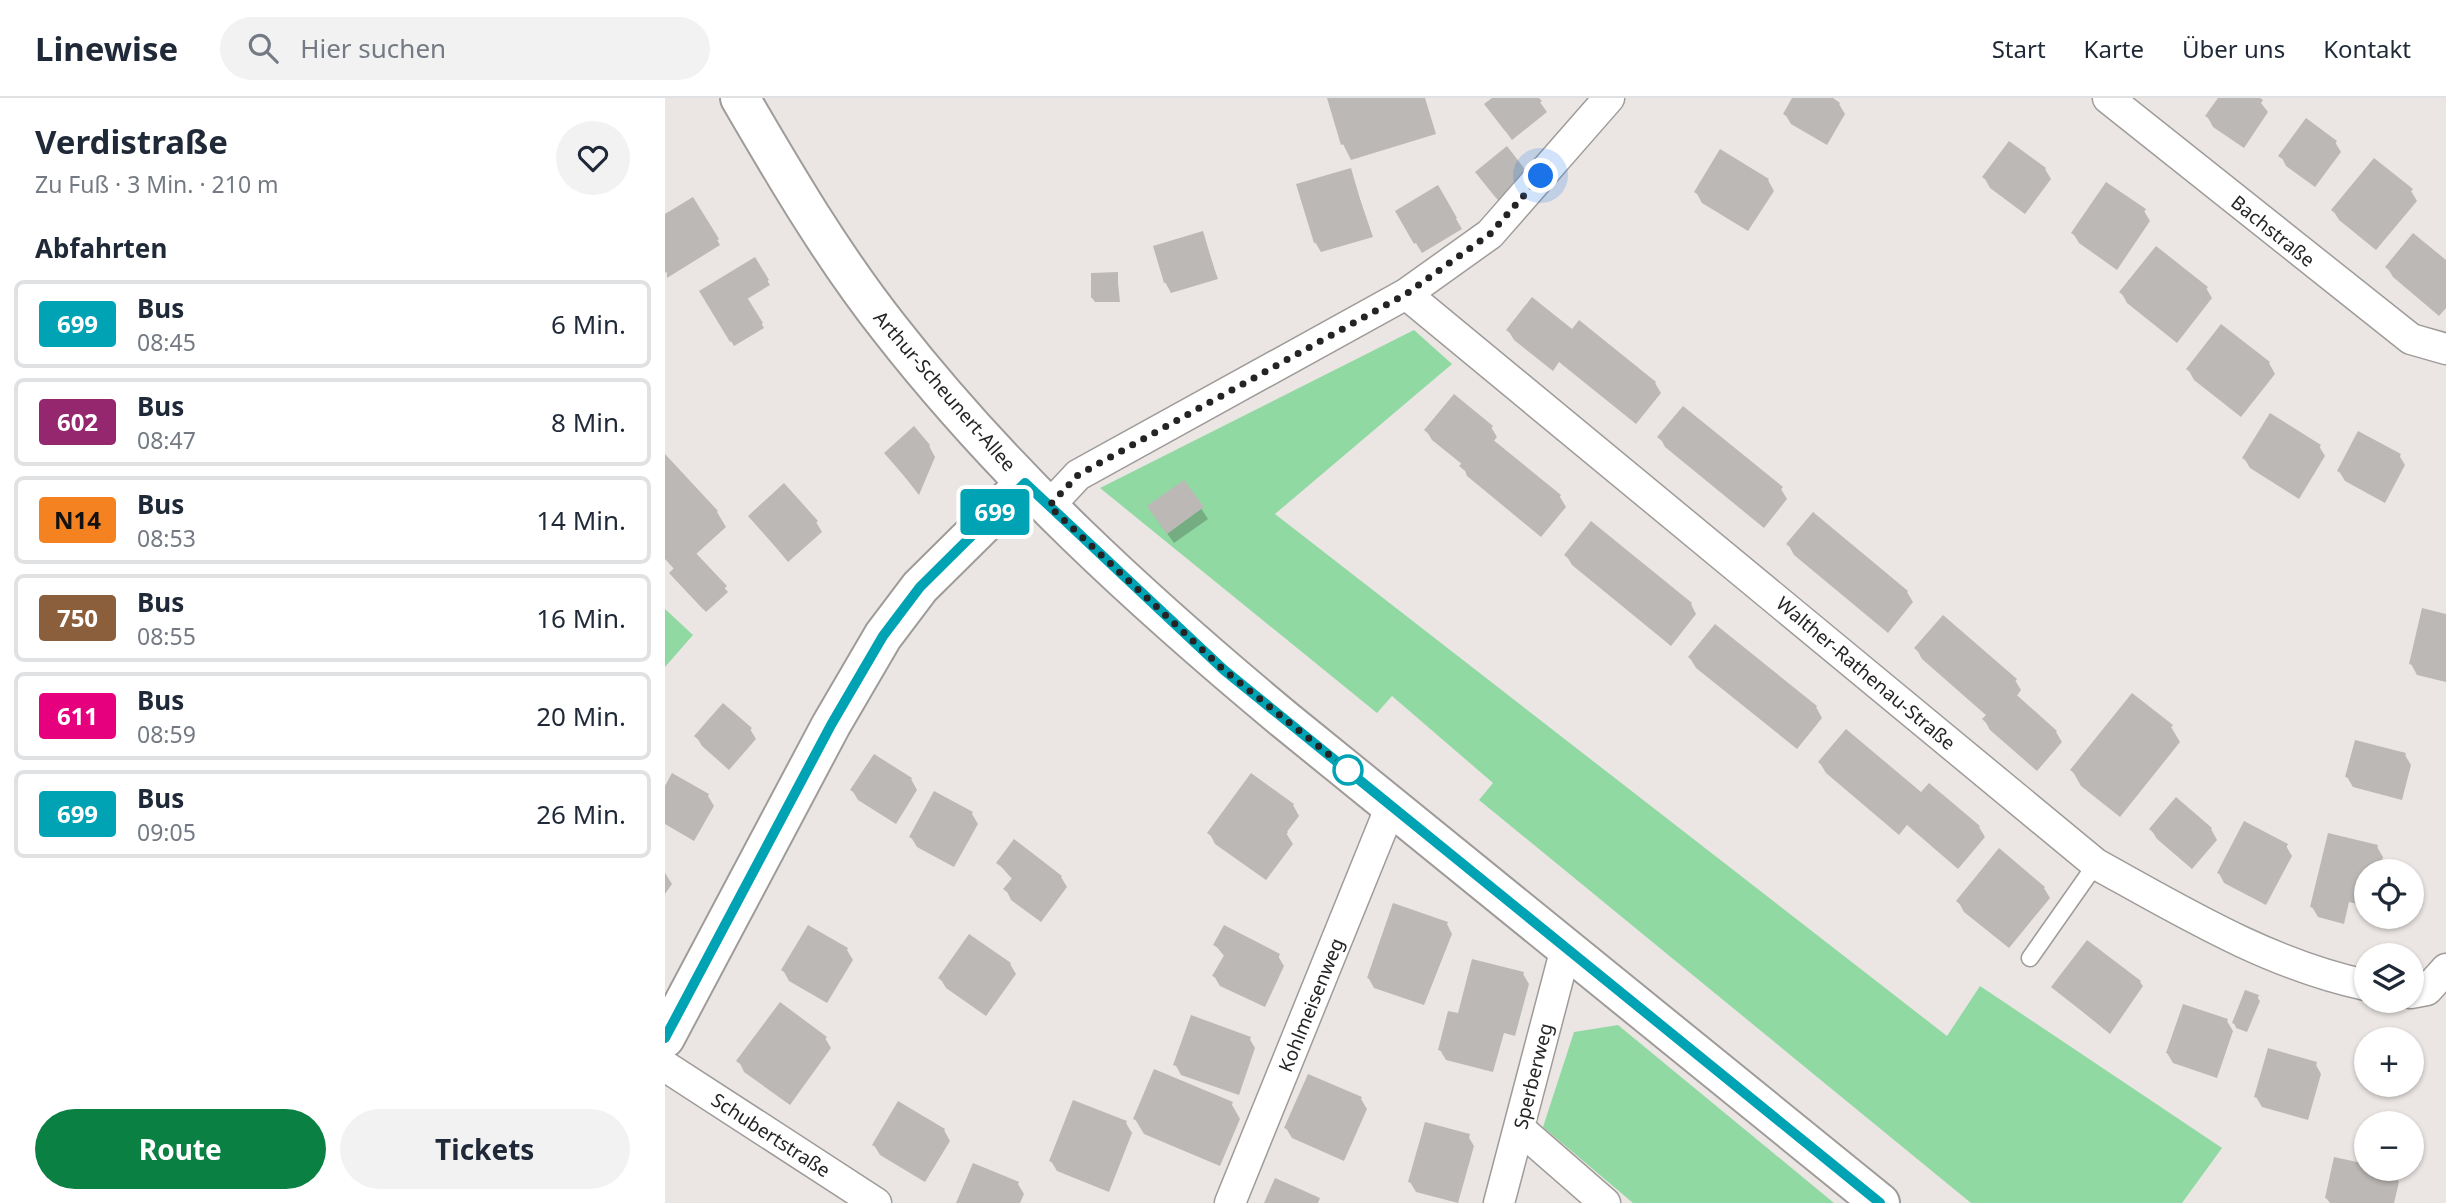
<!DOCTYPE html>
<html lang="de">
<head>
<meta charset="utf-8">
<style>
  :root { --surface:#fff; --page:#f2f2f3; --text:#1f2937; --muted:#747a83; --line:#e0e1e3; --accent:#0b8043 }
  body { margin:0; font-family:"Noto Sans",sans-serif; background:var(--page); color:var(--text); height:100vh; display:flex; flex-direction:column; font-size:26px; white-space:nowrap }
  * { box-sizing:border-box; margin:0 }
  p { font-size:23px; color:var(--muted) }
  .icon { flex:none; width:38px; height:38px; fill:none; stroke:currentColor; stroke-width:2; stroke-linecap:round; stroke-linejoin:round }
  .map { position:relative; flex:1; overflow:hidden }
  .panel { display:flex; flex-direction:column; background:var(--surface); width:665px }
  .panel>* { flex:none }
  .badge { padding:0 14px; border-radius:5px; font-size:24px; line-height:46px }
  .tools { position:absolute; left:1689px; top:761px; display:grid; gap:14px }
  .tools a { display:grid; place-items:center; width:70px; height:70px; border-radius:50%; background:var(--surface); box-shadow:0 2px 5px #0004; font-size:35px }
  .you { position:absolute; width:35px; height:35px; margin:-18px; border:5px solid #fff; border-radius:50%; background:#1a73e8; box-shadow:0 0 0 10px #1a73e833 }
  .map>.badge { position:absolute; translate:-50% -50%; box-shadow:0 0 0 4px #fff }
  h2 { padding:0 35px; font-size:26px; line-height:63px }
  .round { display:grid; place-items:center; flex:none; width:74px; height:74px; border-radius:37px; background:var(--page) }
  .summary { display:flex; align-items:center; justify-content:space-between; height:119px; padding:0 35px }
  h1 { font-size:33px; font-weight:700; line-height:52px }
  .button { display:flex; gap:14px; margin-top:auto; padding:14px 35px }
  .button a { flex:1; height:80px; border-radius:42px; background:var(--accent); color:#fff; font-size:28px; font-weight:700; line-height:80px; text-align:center }
  .button a+a { background:var(--page); color:var(--text) }
  ul { padding:0; list-style:none }
  li { display:flex; align-items:center; gap:21px; height:88px; margin:0 14px 10px; padding:0 21px; border:4px solid var(--line); border-radius:10px }
  li div { flex:1 }
  li b { display:block; font-size:26px }
  li em { font-style:normal }
  li .badge { min-width:77px; font-weight:700; text-align:center }
  header { display:flex; align-items:center; gap:42px; box-sizing:border-box; height:98px; padding:0 35px; background:var(--surface); border-bottom:2px solid var(--line) }
  header strong { font-size:33px }
  nav { display:flex; gap:38px; margin-inline-start:auto; font-size:24px }
  .search { width:490px; height:63px; background:var(--page); display:flex; align-items:center; gap:18px; box-sizing:border-box; padding:0 24px; border-radius:38px; color:var(--muted); font-size:26px }
  main { display:flex; flex:1; min-height:0 }
  .map>svg:first-child { display:block }
  .green { fill:#91d9a3 }
  .shadow { fill:#0003 }
  .building { fill:#bbb8b5 }
  .lines { fill:none; stroke-linecap:round; stroke-linejoin:round }
  .lane-casing { stroke:#9f9b99; stroke-width:19 }
  .street-casing { stroke:#9f9b99; stroke-width:33 }
  .secondary-casing { stroke:#9f9b99; stroke-width:42 }
  .lane { stroke:#fff; stroke-width:16 }
  .street { stroke:#fff; stroke-width:30 }
  .secondary { stroke:#fff; stroke-width:38 }
  .line-casing { stroke:#fff; stroke-width:16 }
  .line { stroke:#00a3b4; stroke-width:10 }
  .walk { stroke:#252323; stroke-width:7; stroke-dasharray:0 12.6 }
  .stop-dot { fill:#fff; stroke:#00a3b4; stroke-width:3.5 }
  .labels { text-anchor:middle; dominant-baseline:central; stroke-width:5; stroke-linejoin:round; paint-order:stroke }
  .street-label { font-size:19px; fill:#252323; stroke:#fff }
</style>
</head>
<body>
<header>
<strong>Linewise</strong>
<div class="search"><svg class="icon" aria-label="search" viewBox="0 0 24 24"><circle cx="10" cy="10" r="6"/><path d="M15 15l6 6"/></svg>Hier suchen</div>
<nav><a>Start</a><a>Karte</a><a>Über uns</a><a>Kontakt</a></nav>
</header>
<main>
<section class="panel">
<div class="summary"><div><h1>Verdistraße</h1><p>Zu Fuß · 3 Min. · 210 m</p></div><a class="round"><svg class="icon" aria-label="heart" viewBox="0 0 24 24"><path d="M12 20l-8-8c-3-5 5-10 8-4 3-6 11-1 8 4z"/></svg></a></div>
<h2>Abfahrten</h2>
<ul>
<li><span class="badge" style="background:#00a3b4;color:#fff">699</span><div><b>Bus</b><p>08:45</p></div><em>6 Min.</em></li>
<li><span class="badge" style="background:#95276e;color:#fff">602</span><div><b>Bus</b><p>08:47</p></div><em>8 Min.</em></li>
<li><span class="badge" style="background:#f58220;color:#111">N14</span><div><b>Bus</b><p>08:53</p></div><em>14 Min.</em></li>
<li><span class="badge" style="background:#8b5e3c;color:#fff">750</span><div><b>Bus</b><p>08:55</p></div><em>16 Min.</em></li>
<li><span class="badge" style="background:#e6007e;color:#fff">611</span><div><b>Bus</b><p>08:59</p></div><em>20 Min.</em></li>
<li><span class="badge" style="background:#00a3b4;color:#fff">699</span><div><b>Bus</b><p>09:05</p></div><em>26 Min.</em></li>
</ul>
<div class="button"><a>Route</a><a>Tickets</a></div>
</section>
<div class="map">
<svg width="1781" height="1105" viewBox="0 0 1781 1105">
  <rect width="100%" height="100%" fill="#ebe6e4"/>
  <!-- green -->
  <path class="green" d="M749 232 787 266 610 416 1282 938 1315 888 1557 1050 1517 1105H1306L814 702 828 685 727 598 712 615 435 390Z
    M0 511 28 537 0 569Z
    M953 927 1169 1105H968L878 1029 909 934Z"/>
  <!-- shadow -->
  <path class="shadow" d="M663 0H760L771 36 686 62 678 46Z
    M830 0H872L882 14 847 42 821 7Z
    M1129 0H1164L1174 6 1180 16 1162 47 1126 26 1120 16Z
    M1555 0H1592L1603 14 1579 50 1548 29 1542 18Z
    M1670 44 1676 54 1650 89 1621 68 1616 58Z
    M1380 71 1386 81 1360 116 1325 90 1319 79Z
    M685 72 708 139 656 154 650 144Z
    M813 75H861L838 109Z
    M1103 82 1109 93 1083 133 1037 105 1031 94Z
    M772 89 797 131 757 155 732 114Z
    M1746 93 1752 103 1711 152 1674 122 1668 112Z
    M28 102 55 147 2 180 0 118Z
    M1479 113 1485 123 1452 172 1414 145 1408 135Z
    M537 135 553 181 506 195 500 184Z
    M1749 137 1781 164V210L1774 218 1728 179 1722 169Z
    M89 161 105 187 82 201 99 230 69 248 37 193Z
    M452 176 455 204H430L427 200Z
    M1541 190 1547 200 1512 245 1462 205 1456 194Z
    M1556 229 1604 265 1610 276 1576 319 1529 282 1523 271Z
    M843 232 907 233 990 285 996 295 971 326 894 264 888 273 849 242Z
    M826 329 832 339 828 344 895 399 901 409 876 439 802 378 798 367 767 342 761 332Z
    M995 339 1116 391 1122 401 1099 430 1000 349Z
    M264 348 270 359 254 397 221 355Z
    M1654 348 1660 358 1634 401 1585 370 1579 360Z
    M1734 357 1740 367 1720 405 1680 383 1674 373Z
    M0 359 52 414 61 429 30 457 63 494 41 514 9 480 10 472 0 461Z
    M519 384 543 421 509 445 490 419Z
    M1149 416 1242 494 1248 504 1223 535 1129 457 1123 446Z
    M85 418 151 424 157 434 123 464Z
    M901 457 1026 506 1031 516 1006 548 907 467Z
    M1759 512 1781 518V584L1752 577 1746 566Z
    M1251 550 1350 582 1356 592 1351 599 1391 634 1397 644 1372 673 1325 632 1319 621 1322 618 1257 561Z
    M1025 560 1151 609 1157 620 1132 651 1031 570Z
    M1506 629 1515 644 1455 719 1416 688 1407 672Z
    M85 631 91 641 64 672 37 648 31 638Z
    M1740 657 1746 667 1737 702 1688 689 1682 679Z
    M1155 665 1256 697 1314 729 1320 739 1293 771 1242 727 1234 737 1161 675Z
    M587 677 628 707 634 718 621 735 628 746 601 782 550 746 545 736Z
    M246 681 252 692 231 726 193 702 187 692Z
    M0 691 43 698 49 708 29 743 0 726Z
    M1511 702 1546 731 1552 742 1527 771 1492 741 1486 731Z
    M307 716 313 726 289 769 252 749 246 739Z
    M1621 748 1627 758 1601 807 1559 785 1554 775Z
    M1712 749 1718 759 1714 774H1701V808L1684 804 1679 826 1653 819 1647 809Z
    M333 765 396 779 402 789 376 824 346 802 341 791 348 782Z
    M0 775 7 786 0 796Z
    M1379 790 1385 800 1344 850 1299 814 1293 803Z
    M782 826 787 836 759 907 709 890 703 879Z
    M550 847 613 858 619 868 600 909 555 888 549 878 560 859Z
    M182 852 188 862 162 905 124 883 118 872Z
    M345 866 351 876 321 918 281 890 275 880Z
    M858 876 864 886 850 938 839 935 828 974 781 962 775 952 794 917Z
    M1475 884 1478 888 1445 936 1388 889Z
    M1592 899 1595 903 1582 934 1571 930 1569 925Z
    M1562 923 1568 933 1552 980 1508 965 1502 955Z
    M160 940 166 950 125 1007 79 974 74 963Z
    M584 940 590 950 574 997 516 977 510 966Z
    M1650 965 1656 976 1643 1022 1597 1009 1591 999Z
    M696 1001 702 1011 679 1063 627 1040 621 1030Z
    M566 1005 575 1021 555 1068 479 1036 470 1021Z
    M461 1025 467 1035 444 1094 392 1073 386 1063Z
    M279 1032 285 1043 260 1084 215 1057 209 1047Z
    M803 1038 809 1048 793 1105 751 1094 745 1084Z
    M1701 1067V1071L1728 1073 1734 1084 1729 1105H1665L1661 1100Z
    M353 1086 359 1096 355 1105H293Z"/>
  <!-- building -->
  <path class="building" d="M662 0H758L764 20 676 47Z
    M827 0H874L877 3 840 33 819 6Z
    M1127 0H1168L1175 5 1155 38 1118 16Z
    M1553 0H1595L1598 2 1573 40 1540 18Z
    M1641 20 1672 43 1644 80 1613 58Z
    M1344 43 1381 70 1354 106 1317 79Z
    M842 48 862 74 831 100 810 74Z
    M1055 51 1104 81 1077 124 1029 94Z
    M1709 60 1748 91 1704 143 1666 112Z
    M686 70 703 129 649 145 631 86Z
    M1441 84 1481 111 1446 162 1406 135Z
    M773 87 792 120 749 146 730 113Z
    M28 99 54 141 0 175V116Z
    M538 133 549 170 499 185 488 148Z
    M1748 135 1781 162V193L1768 208 1720 169Z
    M1491 148 1543 189 1506 236 1454 194Z
    M90 159 104 182 80 196 98 225 65 244 34 193Z
    M453 174V200H426V175Z
    M867 199 907 231 914 222 991 284 965 317 888 255 881 263 841 232Z
    M1556 226 1605 264 1570 309 1521 271Z
    M789 296 828 328 821 336 896 397 870 430 794 368 798 364 759 332Z
    M1018 308 1118 389 1093 420 992 339Z
    M1605 315 1656 347 1627 392 1577 360Z
    M249 328 265 347 248 388 219 355Z
    M1693 333 1736 356 1714 395 1672 373Z
    M0 356 53 413 3 460 0 457Z
    M519 382 539 409 502 436 482 408Z
    M119 385 153 423 116 455 83 418Z
    M1148 414 1243 493 1216 526 1121 446Z
    M926 423 1027 505 1000 539 899 457Z
    M28 452 62 488 38 511 4 475Z
    M1757 510 1781 516V576L1744 566Z
    M1278 517 1352 581 1344 590 1392 633 1365 664 1317 621 1323 615 1249 550Z
    M1050 526 1152 608 1125 642 1023 559Z
    M1467 595 1508 627 1446 704 1405 672Z
    M58 605 87 630 58 663 29 638Z
    M1181 631 1256 694 1264 685 1315 728 1287 762 1236 718 1228 728 1153 664Z
    M1690 642 1741 655 1731 692 1680 679Z
    M209 656 247 680 224 717 185 692Z
    M7 675 44 696 23 734 0 721V688Z
    M586 675 629 706 614 727 623 734 595 773 542 735Z
    M269 693 308 714 283 760 244 739Z
    M1511 699 1547 730 1520 762 1484 731Z
    M1579 723 1623 746 1595 798 1552 775Z
    M1663 735 1713 747 1707 774H1701V800L1679 795 1674 816 1645 809Z
    M349 741 397 778 369 815 338 791 349 778 331 765Z
    M1334 750 1380 789 1338 841 1291 803Z
    M728 805 783 824 754 897 702 880Z
    M143 827 183 850 156 896 116 872Z
    M559 827 615 856 594 900 547 878 561 854 548 847Z
    M304 836 346 865 315 909 273 880Z
    M1422 842 1476 883 1442 933 1386 889Z
    M807 861 859 874 845 928 833 926 823 965 773 952 783 913 793 915Z
    M1580 892 1594 897 1580 930 1567 925Z
    M115 904 162 939 119 998 71 963Z
    M1518 906 1563 921 1546 970 1501 955Z
    M526 917 586 939 568 988 508 967Z
    M1603 950 1652 964 1638 1013 1589 999Z
    M489 971 568 1004 547 1054 468 1021Z
    M643 976 697 999 673 1054 619 1030Z
    M408 1002 462 1023 438 1085 384 1063Z
    M233 1003 280 1031 254 1075 207 1047Z
    M760 1024 805 1036 787 1096 743 1084Z
    M1669 1059 1701 1066V1071L1729 1072 1722 1105H1683L1660 1100Z
    M308 1065 354 1084 345 1105H291Z
    M610 1080 655 1100 653 1105H599Z"/>
  <g class="lines">
    <defs>
      <path id="lane" d="M1365 860 1431 766"/>
      <path id="street" d="M1443 0 1746 241 1781 251
        M741 196 1431 766C1516 813 1605 867 1701 887
        M384 408 413 377 741 196 825 136 944 0
        M1746 895 1762 892 1781 871
        M0 968 211 1105
        M855 1031 940 1105
        M565 1105 726 708
        M834 1105 901 850"/>
      <path id="secondary" d="M75 0C121 79 168 159 225 231 339 377 478 504 620 622L1215 1105
        M0 940 166 627 218 538 255 489 360 385"/>
    </defs>
    <!-- lane casing -->
    <use href="#lane" class="lane-casing"/>
    <!-- street casing -->
    <use href="#street" class="street-casing"/>
    <!-- secondary casing -->
    <use href="#secondary" class="secondary-casing"/>
    <!-- lane -->
    <use href="#lane" class="lane"/>
    <!-- street -->
    <use href="#street" class="street"/>
    <!-- secondary -->
    <use href="#secondary" class="secondary"/>
  </g>
  <g class="lines">
    <defs>
      <path id="line" d="M0 940 166 627 218 538 255 489 360 385 559 572 1215 1105"/>
    </defs>
    <!-- line casing -->
    <use href="#line" class="line-casing"/>
    <!-- line -->
    <use href="#line" class="line"/>
    <!-- walk -->
    <path class="walk" d="M683 672 559 572 384 408 413 377 741 196 825 136 876 78"/>
  </g>
  <!-- markers -->
  <circle class="stop-dot" cx="683" cy="672" r="14"/>
  <g class="labels">
    <!-- street labels -->
    <g class="street-label">
      <text transform="translate(1608 133) rotate(39)">Bachstraße</text>
      <text transform="translate(280 293) rotate(49)">Arthur-Scheunert-Allee</text>
      <text transform="translate(1201 575) rotate(40)">Walther-Rathenau-Straße</text>
      <text transform="translate(646 907) rotate(-68)">Kohlmeisenweg</text>
      <text transform="translate(868 978) rotate(-76)">Sperberweg</text>
      <text transform="translate(106 1037) rotate(33)">Schubertstraße</text>
    </g>
  </g>
</svg>
<div class="tools">
<a><svg class="icon" aria-label="locate" viewBox="0 0 24 24"><circle cx="12" cy="12" r="6"/><path d="M12 2v4M12 18v4M2 12h4M18 12h4"/></svg></a>
<a><svg class="icon" aria-label="layers" viewBox="0 0 24 24"><path d="M12 4l9 5-9 5-9-5zM3 14l9 5 9-5"/></svg></a>
<a>+</a>
<a>−</a>
</div>
<div class="you" style="left:876px;top:78px"></div>
<b class="badge" style="left:330px;top:414px;background:#00a3b4;color:#fff">699</b>
</div>
</main>
</body>
</html>
